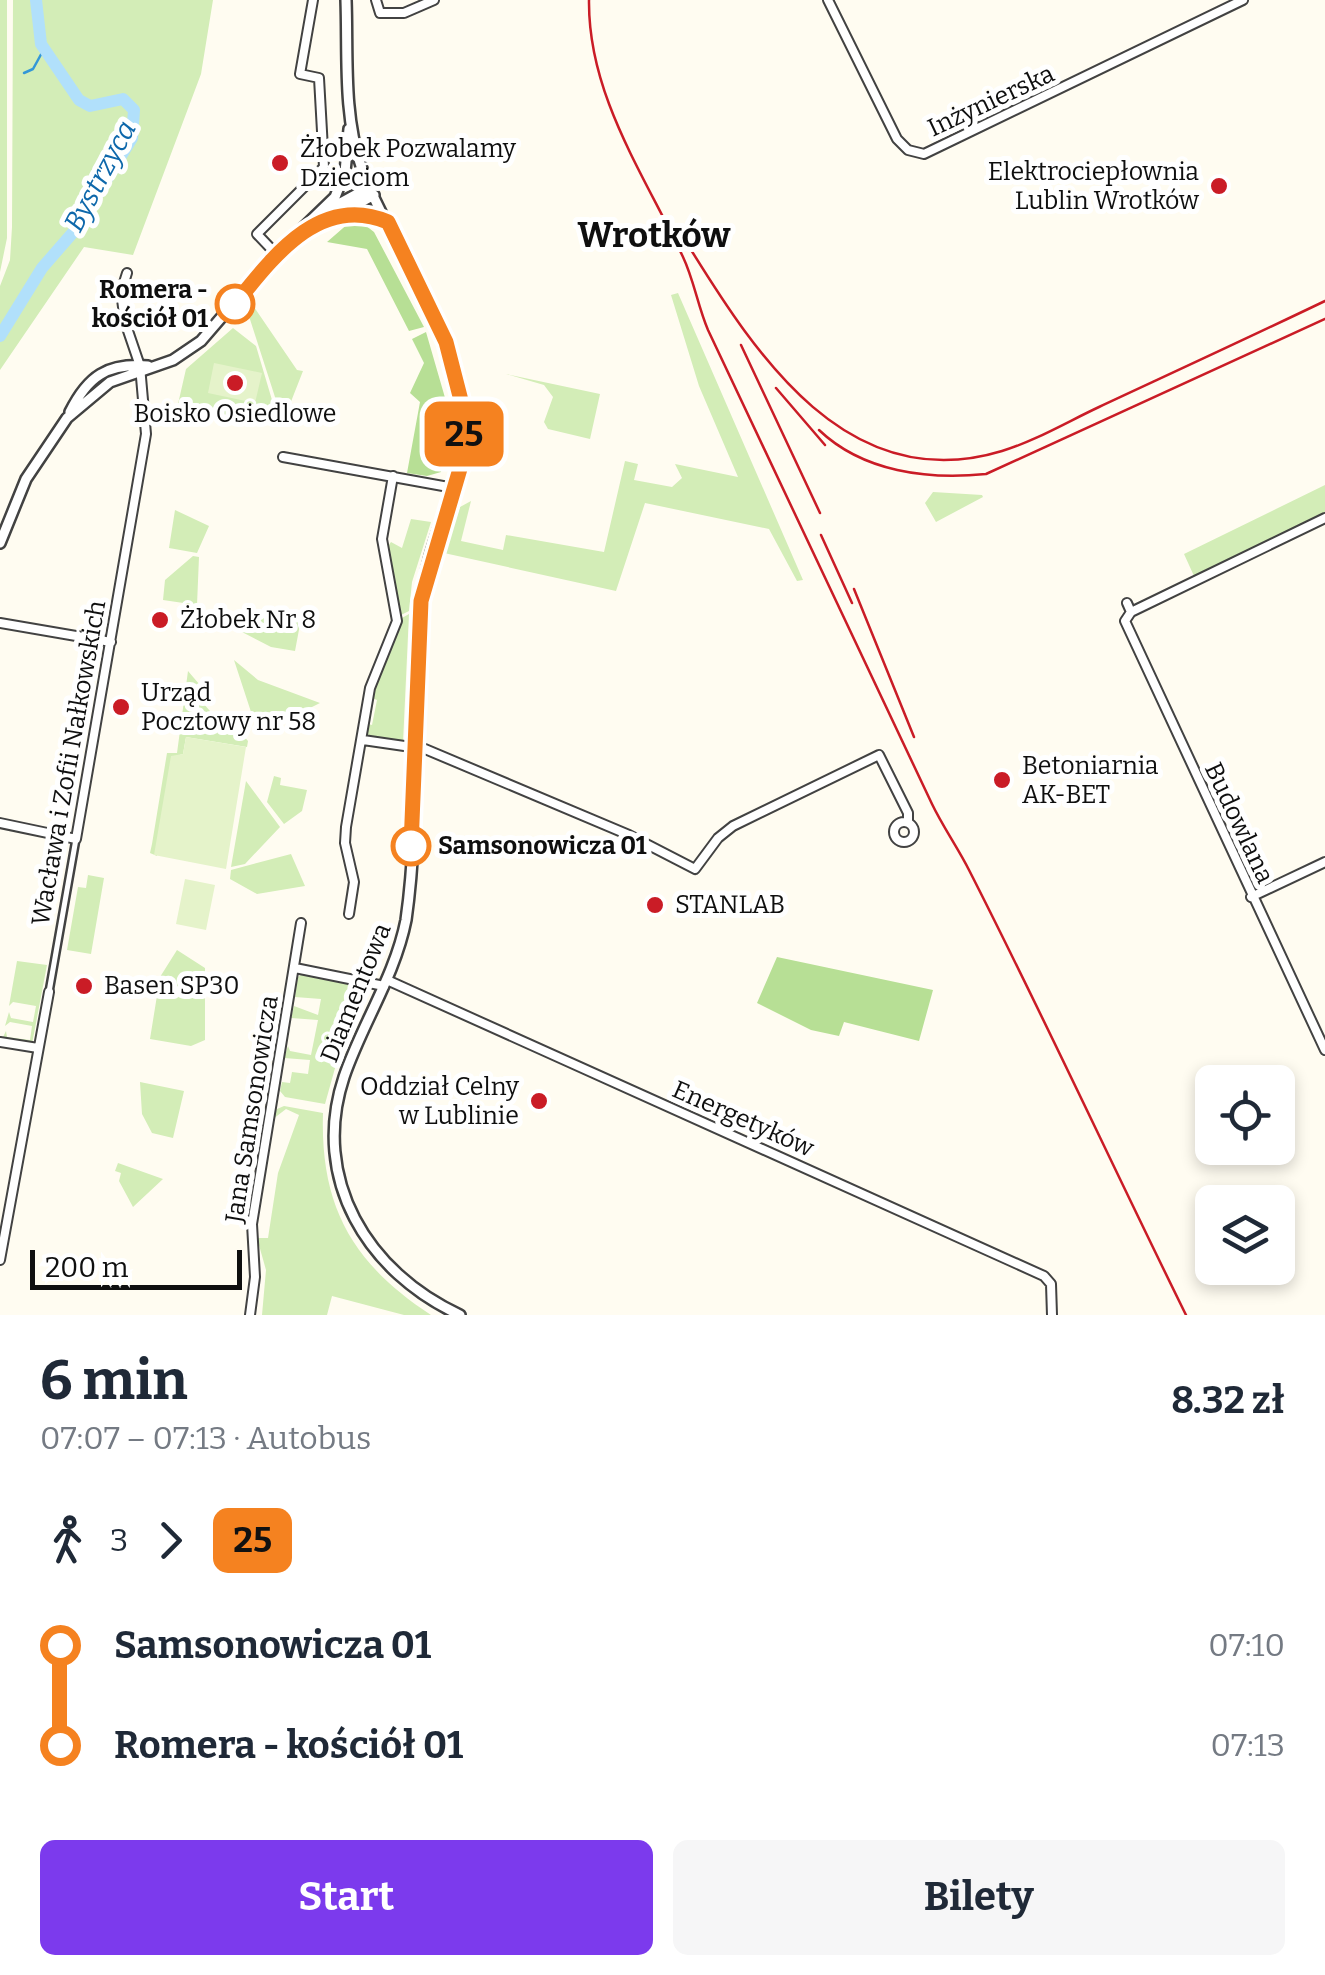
<!DOCTYPE html>
<html lang="pl">
<head>
<meta charset="utf-8">
<style>
  :root { --surface:#fff; --page:#f6f6f7; --text:#1f2937; --muted:#747a83; --accent:#7c3aed }
  body { margin:0; font-family:Bitter,serif; background:var(--page); color:var(--text); height:100vh; display:flex; flex-direction:column; font-size:38px; white-space:nowrap }
  * { box-sizing:border-box; margin:0 }
  p { font-size:32px; color:var(--muted) }
  .icon { flex:none; width:55px; height:55px; fill:none; stroke:currentColor; stroke-width:2; stroke-linecap:round; stroke-linejoin:round }
  .map { position:relative; height:1315px; overflow:hidden }
  .side { display:flex; flex-direction:column; background:var(--surface); flex:1 }
  .side>* { flex:none }
  .badge { padding:0 20px; border-radius:15px; font-size:35px; line-height:65px }
  .fabs { position:absolute; left:1195px; top:1065px; display:grid; gap:20px }
  .fabs a { display:grid; place-items:center; width:100px; height:100px; border-radius:15px; background:var(--surface); box-shadow:0 5px 15px #0003; font-size:50px }
  .scale { position:absolute; left:30px; bottom:25px; width:212px; box-sizing:border-box; padding-left:10px; border:5px solid #0f0f0f; border-top:0; font-size:28px; line-height:35px; white-space:nowrap; color:#0f0f0f; -webkit-text-stroke:8px #fff; paint-order:stroke }
  .map>.badge { position:absolute; translate:-50% -50%; box-shadow:0 0 0 5px #fff }
  .legs { display:flex; align-items:center; gap:15px; height:110px; padding:0 40px; font-size:32px }
  .legs p { margin-inline-start:auto }
  .headline { display:flex; align-items:center; justify-content:space-between; height:170px; padding:0 40px }
  h1 { font-size:55px; font-weight:700; line-height:75px }
  .primary-button { display:flex; gap:20px; margin-top:auto; padding:20px 40px }
  .primary-button a { flex:1; height:115px; border-radius:15px; background:var(--accent); color:#fff; font-size:40px; font-weight:700; line-height:115px; text-align:center }
  .primary-button a+a { background:var(--page); color:var(--text) }
  ul { padding:0 40px; list-style:none }
  li { display:flex; align-items:center; gap:35px; height:100px; font-size:38px }
  li i { display:grid; place-items:center; width:15px; height:100%; margin:0 12px; background:currentColor }
  li i::after { content:''; width:25px; height:25px; margin:-12px; border:8px solid; border-radius:50%; background:var(--surface) }
  li p { margin-inline-start:auto }
  li:first-child i { background:linear-gradient(#0000 50%,currentColor 0) }
  li:last-child i { background:linear-gradient(currentColor 50%,#0000 0) }
  .map>svg:first-child { display:block }
  .green { fill:#d3edb7 }
  .forest { fill:#b7df95 }
  .pitch { fill:#e5f3ca }
  .lines { fill:none; stroke-linecap:round; stroke-linejoin:round }
  .stream { stroke:#3397d7; stroke-width:2.5 }
  .river { stroke:#b1e0fb; stroke-width:12 }
  .pedestrian-casing { stroke:#424242; stroke-width:10 }
  .minor-casing { stroke:#424242; stroke-width:12 }
  .tertiary-casing { stroke:#424242; stroke-width:14 }
  .pedestrian { stroke:#fff; stroke-width:5 }
  .minor { stroke:#fff; stroke-width:8 }
  .tertiary { stroke:#fff; stroke-width:9 }
  .rail { stroke:#ca1c26; stroke-width:2.5 }
  .line-1-casing { stroke:#fff; stroke-width:22 }
  .line-1 { stroke:#f58220; stroke-width:15 }
  .poi-dot { fill:#ca1c26; stroke:#fff; stroke-width:4 }
  .stop-1-dot { fill:#fff; stroke:#f58220; stroke-width:5 }
  .labels { text-anchor:middle; dominant-baseline:central; stroke-width:10; stroke-linejoin:round; paint-order:stroke }
  .street-label { font-size:25px; fill:#0f0f0f; stroke:#fff }
  .poi-label { font-size:25px; fill:#0f0f0f; stroke:#fff; text-anchor:start }
  .stop-label { font-size:25px; font-weight:bold; fill:#0f0f0f; stroke:#fff; text-anchor:end }
  .water-label { font-size:28px; font-style:italic; fill:#0e68ab; stroke:#fff }
  .district-label { font-size:35px; font-weight:bold; fill:#0f0f0f; stroke:#fff }
</style>
</head>
<body>
<div class="map">
<svg width="1325" height="1315" viewBox="0 0 1325 1315">
  <rect width="100%" height="100%" fill="#fffcf1"/>
  <!-- green -->
  <path class="green" d="M0 0H7V238L0 272Z
    M13 0H213L201 74 133 255 84 247 0 370V286L10 260 12 227Z
    M678 293 803 580 797 581 769 529 645 503 616 591 444 553 460 507 471 501 461 541 503 550 506 535 604 552 625 461 638 464 634 480 672 487 682 478 675 464 738 477 699 386 671 295Z
    M252 304 297 370 303 371 283 422 247 310Z
    M233 328 256 346 280 427 178 404 186 369Z
    M506 374 600 394 590 439 548 429 544 422 553 397 544 385Z
    M1325 485V515L1194 576 1184 554Z
    M933 492 982 495 983 497 936 522 925 503Z
    M175 510 209 526 197 553 169 548Z
    M411 519 431 522 412 582 409 611 399 616 386 549 391 542 402 548Z
    M193 556 199 557 197 605 163 600 165 580Z
    M246 608 301 619 295 651 271 647 242 632Z
    M409 614 403 743 368 737V724L372 725 377 700 372 698 374 686 400 619Z
    M234 660 258 680 320 703 280 723 253 718Z
    M188 671 205 691 203 703 210 711 206 735 212 714 222 711 248 741 247 747 186 737 183 754 172 757 157 856 150 853 152 844 167 753H177Z
    M274 776 281 778 280 785 307 790 302 811 284 824 267 802Z
    M246 781 280 827 245 864 231 867Z
    M291 854 305 886 257 894 230 879 231 870Z
    M88 875 104 878 91 954 67 950 78 887 86 888Z
    M177 950 205 968V1040L191 1046 150 1039 160 977Z
    M17 961 47 965 32 1044 3 1037 6 1031 7 1037 30 1040 32 1026 10 1022 5 1026 9 1012 11 1018 33 1022 36 1006 13 1002 9 1006Z
    M305 972 371 986 337 1061 325 1104 285 1097 280 1091 282 1082 290 1083 292 1072 308 1074 310 1060 284 1058 288 1046 290 1051 311 1055 318 1020 291 1018 294 1006 318 1015 321 999 295 997 298 977Z
    M140 1082 184 1091 173 1138 152 1133 142 1114Z
    M284 1106 323 1113C320 1207 353 1264 431 1315H404L332 1296 327 1315H262L266 1270 257 1238H268L278 1173 299 1115 286 1109 273 1119 277 1109Z
    M118 1163 163 1179 133 1207 119 1181 121 1173 115 1171Z"/>
  <!-- forest -->
  <path class="forest" d="M350 222H361L374 232 424 327 409 331 367 249 327 242Z
    M426 332 450 415 441 472 427 476 407 473 420 402 410 393 424 363 412 339Z
    M777 957 933 990 919 1041 844 1022 839 1036 811 1030 757 1003Z"/>
  <!-- pitch -->
  <path class="pitch" d="M214 363 262 373 255 403 208 393Z
    M186 737 246 747 226 869 154 855 171 756 183 754Z
    M185 879 215 885 206 930 176 924Z"/>
  <g class="lines">
    <!-- stream -->
    <path class="stream" d="M24 73 33 69 44 49"/>
    <!-- river -->
    <path class="river" d="M0 336 42 268 76 229 132 138 134 110 123 99 90 106 79 100 41 44 36 0"/>
    <defs>
      <path id="pedestrian" d="M49 992 76 839"/>
      <path id="minor" d="M376 0 380 13H404L434 0
        M828 0 897 139 908 150 924 154 1243 0
        M276 254 257 234 324 167 319 78 300 74 313 0
        M283 457 454 488
        M1127 603 1131 612 1125 621 1325 1050
        M1131 612 1325 518
        M0 623 111 642
        M363 740 425 749 629 835 695 869 718 838 733 826 879 755 908 813V822
        M894 832a10 10 0 1 1 20 0a10 10 0 1 1-20 0Z
        M0 823 76 839 146 434 140 366 125 322 121 292 127 273
        M1251 897 1325 862
        M349 914 354 882 345 843 346 827 370 688 397 621 382 539 393 476
        M295 968 384 986
        M387 980 1044 1276 1051 1284 1052 1315
        M0 1042 38 1048
        M0 1260 49 992
        M250 1315 255 1277 252 1224 301 923"/>
      <path id="tertiary" d="M346 0C348 53 343 115 361 166 388 243 449 312 462 395 474 470 428 529 421 602 411 707 421 815 406 920 395 976 362 1024 344 1077 310 1179 368 1273 460 1315
        M326 211 357 194 374 195
        M344 214 361 212 386 222
        M306 232 374 195
        M70 412C88 376 107 363 148 366
        M0 543 26 479 67 418 110 382 173 360 201 341 276 254 335 197 345 172 349 129"/>
    </defs>
    <!-- pedestrian casing -->
    <use href="#pedestrian" class="pedestrian-casing"/>
    <!-- minor casing -->
    <use href="#minor" class="minor-casing"/>
    <!-- tertiary casing -->
    <use href="#tertiary" class="tertiary-casing"/>
    <!-- pedestrian -->
    <use href="#pedestrian" class="pedestrian"/>
    <!-- minor -->
    <use href="#minor" class="minor"/>
    <!-- tertiary -->
    <use href="#tertiary" class="tertiary"/>
    <!-- rail -->
    <path class="rail" d="M589 0C588 95 644 174 683 257 694 280 698 307 708 330L932 804C943 827 958 848 969 870 1044 1017 1113 1167 1186 1315
      M688 245C756 355 848 498 1002 451 1035 441 1067 422 1099 407 1174 372 1250 337 1325 301
      M741 345 820 513
      M776 388 825 445
      M819 430C863 472 928 480 986 474L1325 319
      M821 535 852 603
      M854 589 914 737"/>
  </g>
  <g class="lines">
    <defs>
      <path id="line-1" d="M235 304C273 257 320 193 388 222L446 342 464 412 462 462 421 601 411 846"/>
    </defs>
    <!-- line-1 casing -->
    <use href="#line-1" class="line-1-casing"/>
    <!-- line-1 -->
    <use href="#line-1" class="line-1"/>
  </g>
  <!-- markers -->
  <g class="poi-dot">
    <circle cx="280" cy="163" r="10"/>
    <circle cx="1219" cy="186" r="10"/>
    <circle cx="235" cy="383" r="10"/>
    <circle cx="160" cy="620" r="10"/>
    <circle cx="121" cy="707" r="10"/>
    <circle cx="1002" cy="780" r="10"/>
    <circle cx="655" cy="905" r="10"/>
    <circle cx="84" cy="986" r="10"/>
    <circle cx="539" cy="1101" r="10"/>
  </g>
  <g class="stop-1-dot">
    <circle cx="235" cy="304" r="18"/>
    <circle cx="411" cy="846" r="18"/>
  </g>
  <g class="labels">
    <!-- street labels -->
    <g class="street-label">
      <text transform="translate(991 101) rotate(-25)">Inżynierska</text>
      <text transform="translate(69 763) rotate(-80)">Wacława i Zofii Nałkowskich</text>
      <text transform="translate(1239 823) rotate(65)">Budowlana</text>
      <text transform="translate(356 993) rotate(-68)">Diamentowa</text>
      <text transform="translate(252 1109) rotate(-81)">Jana Samsonowicza</text>
      <text transform="translate(743 1119) rotate(24)">Energetyków</text>
    </g>
    <!-- poi labels -->
    <g class="poi-label">
      <text x="300" y="149">Żłobek Pozwalamy<tspan x="300" dy="29">Dzieciom</tspan></text>
      <text x="1199" y="172" text-anchor="end">Elektrociepłownia<tspan x="1199" dy="29">Lublin Wrotków</tspan></text>
      <text x="235" y="414" text-anchor="middle">Boisko Osiedlowe</text>
      <text x="180" y="620">Żłobek Nr 8</text>
      <text x="141" y="693">Urząd<tspan x="141" dy="29">Pocztowy nr 58</tspan></text>
      <text x="1022" y="766">Betoniarnia<tspan x="1022" dy="29">AK-BET</tspan></text>
      <text x="675" y="905">STANLAB</text>
      <text x="104" y="986">Basen SP30</text>
      <text x="519" y="1087" text-anchor="end">Oddział Celny<tspan x="519" dy="29">w Lublinie</tspan></text>
    </g>
    <!-- stop labels -->
    <g class="stop-label">
      <text x="208" y="290">Romera -<tspan x="208" dy="29">kościół 01</tspan></text>
      <text x="438" y="846" text-anchor="start">Samsonowicza 01</text>
    </g>
    <!-- water labels -->
    <g class="water-label">
      <text transform="translate(100 176) rotate(-62)">Bystrzyca</text>
    </g>
    <!-- district labels -->
    <g class="district-label">
      <text x="654" y="235">Wrotków</text>
    </g>
  </g>
</svg>
<div class="fabs">
<a><svg class="icon" aria-label="locate" viewBox="0 0 24 24"><circle cx="12" cy="12" r="6"/><path d="M12 2v4M12 18v4M2 12h4M18 12h4"/></svg></a>
<a><svg class="icon" aria-label="layers" viewBox="0 0 24 24"><path d="M12 4l9 5-9 5-9-5zM3 14l9 5 9-5"/></svg></a>
</div>
<div class="scale">200 m</div>
<b class="badge" style="left:464px;top:434px;background:#f58220;color:#111">25</b>
</div>
<section class="side">
<div class="headline"><div><h1>6 min</h1><p>07:07 – 07:13 · Autobus</p></div><b>8.32 zł</b></div>
<div class="legs"><svg class="icon" aria-label="walk" viewBox="0 0 24 24"><circle cx="13" cy="4" r="2"/><path d="M13 8l-2 6 4 7M11 14l-3 7M7 12l3-4h3l4 4"/></svg>3<svg class="icon" aria-label="forward" viewBox="0 0 24 24"><path d="M9 5l7 7-7 7"/></svg><b class="badge" style="background:#f58220;color:#111">25</b></div>
<ul>
<li><i style="color:#f58220"></i><b>Samsonowicza 01</b><p>07:10</p></li>
<li><i style="color:#f58220"></i><b>Romera - kościół 01</b><p>07:13</p></li>
</ul>
<div class="primary-button"><a>Start</a><a>Bilety</a></div>
</section>
</body>
</html>
